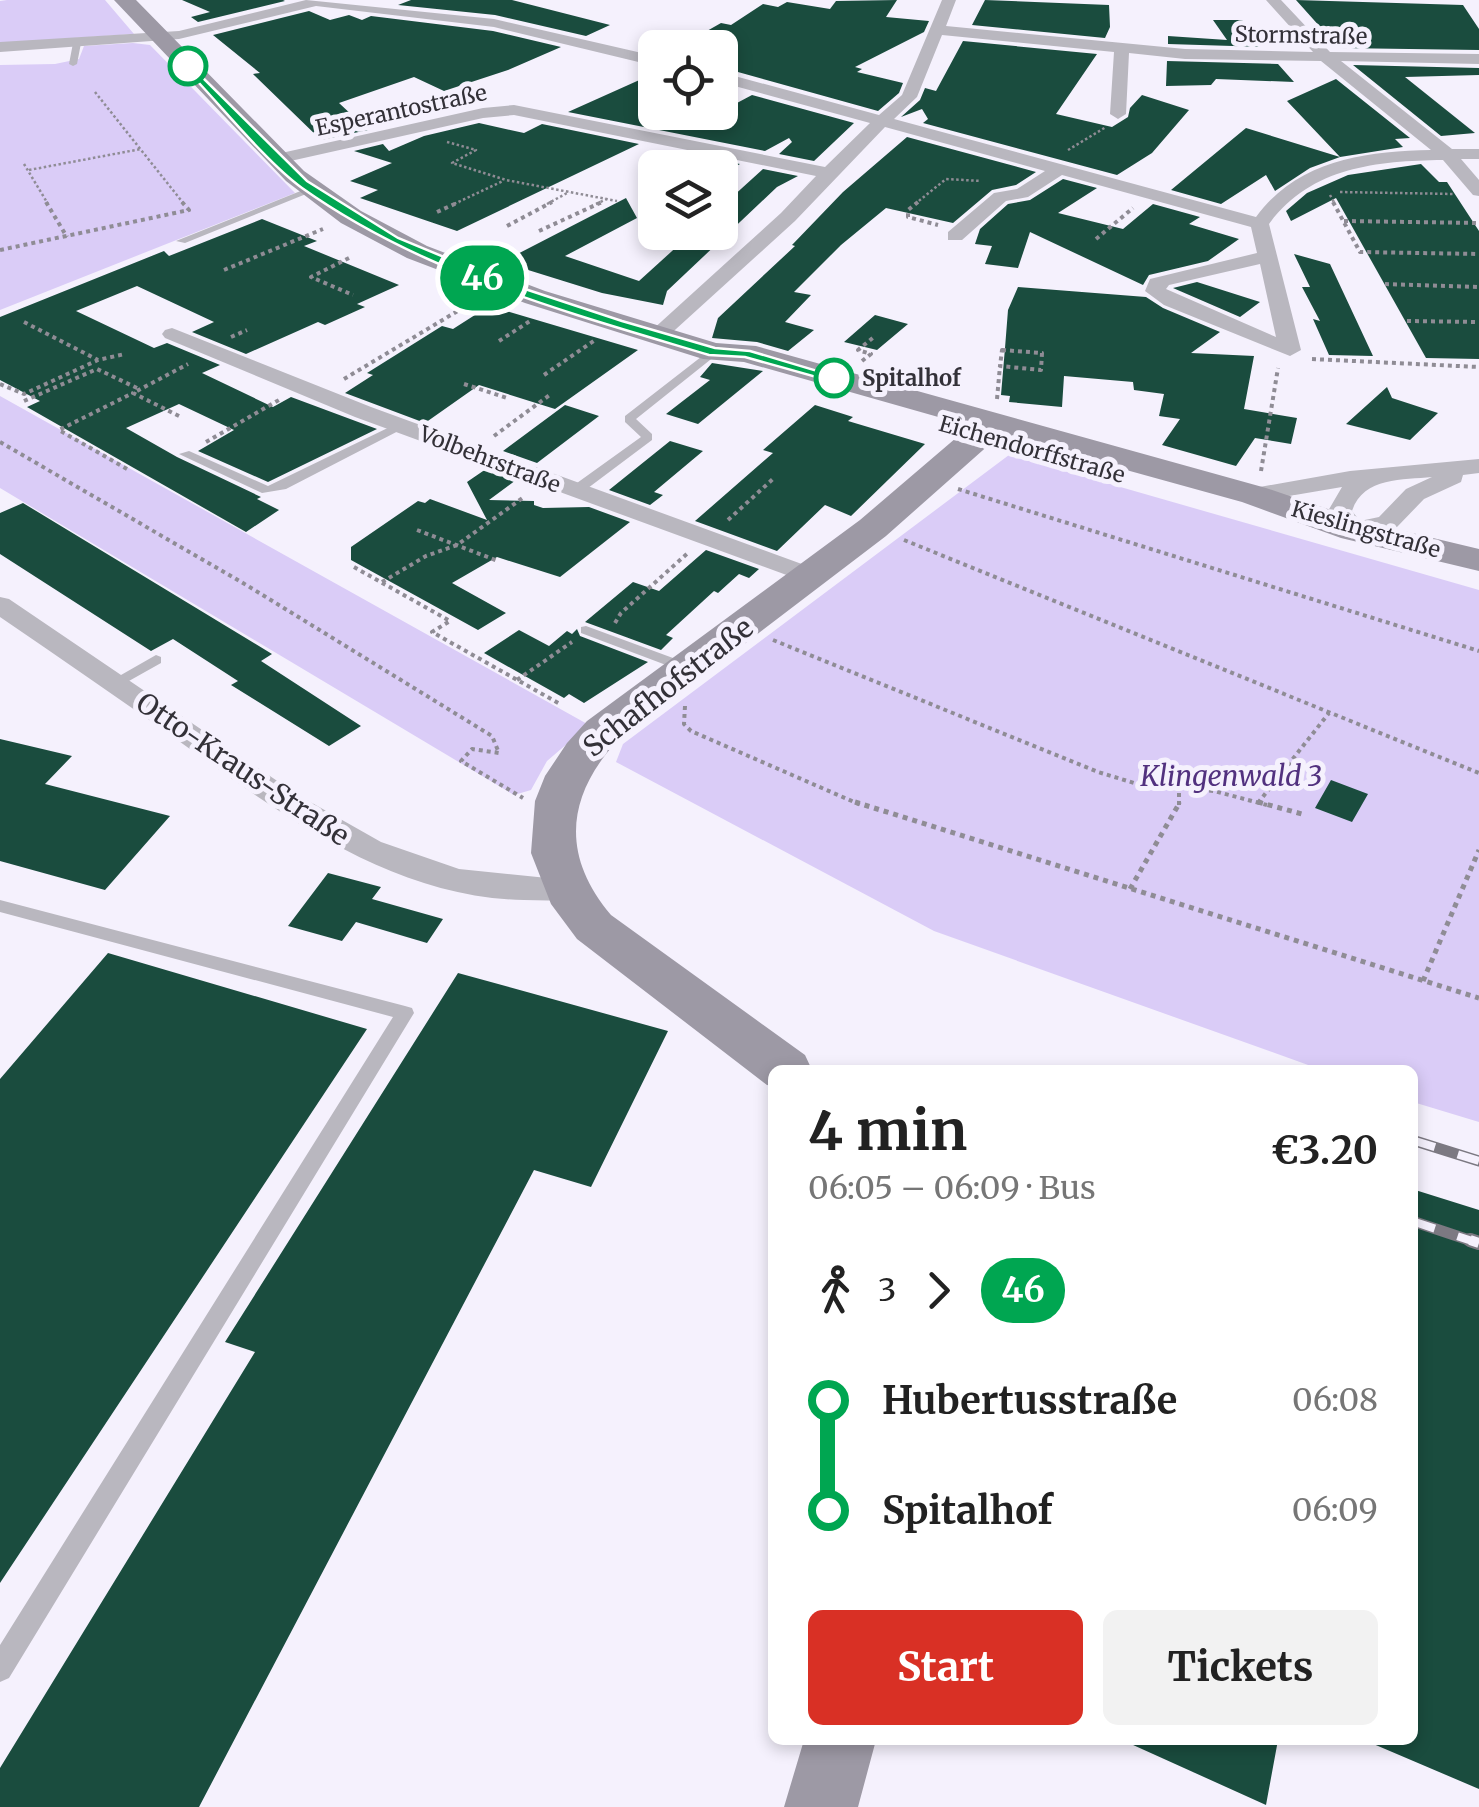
<!DOCTYPE html>
<html lang="en">
<head>
<meta charset="utf-8">
<style>
  :root { --surface:#fff; --page:#f2f2f2; --text:#222; --muted:#767676; --accent:#d93025 }
  body { margin:0; font-family:Merriweather,serif; background:var(--page); color:var(--text); height:100vh; display:flex; flex-direction:column; font-size:38px; white-space:nowrap }
  * { box-sizing:border-box; margin:0 }
  p { font-size:32px; color:var(--muted) }
  .icon { flex:none; width:55px; height:55px; fill:none; stroke:currentColor; stroke-width:2; stroke-linecap:round; stroke-linejoin:round }
  .map { position:relative; flex:1; overflow:hidden }
  .details { position:absolute; left:768px; top:1065px; width:650px; height:680px; display:flex; flex-direction:column; background:var(--surface); border-radius:15px; box-shadow:0 5px 15px #0003 }
  .details>* { flex:none }
  .badge { padding:0 20px; border-radius:32px; font-size:35px; line-height:65px }
  .fabs { position:absolute; left:638px; top:30px; display:grid; gap:20px }
  .fabs a { display:grid; place-items:center; width:100px; height:100px; border-radius:15px; background:var(--surface); box-shadow:0 5px 15px #0003; font-size:50px }
  .map>.badge { position:absolute; translate:-50% -50%; box-shadow:0 0 0 5px #fff }
  .legs { display:flex; align-items:center; gap:15px; height:110px; padding:0 40px; font-size:32px }
  .legs p { margin-inline-start:auto }
  .headline { display:flex; align-items:center; justify-content:space-between; height:170px; padding:0 40px }
  h1 { font-size:55px; font-weight:700; line-height:75px }
  .button { display:flex; gap:20px; margin-top:auto; padding:20px 40px }
  .button a { flex:1; height:115px; border-radius:15px; background:var(--accent); color:#fff; font-size:40px; font-weight:700; line-height:115px; text-align:center }
  .button a+a { background:var(--page); color:var(--text) }
  ul { padding:0 40px; list-style:none }
  li { display:flex; align-items:center; gap:35px; height:110px; font-size:38px }
  li i { display:grid; place-items:center; width:15px; height:100%; margin:0 12px; background:currentColor }
  li i::after { content:''; width:25px; height:25px; margin:-12px; border:8px solid; border-radius:50%; background:var(--surface) }
  li p { margin-inline-start:auto }
  li:first-child i { background:linear-gradient(#0000 50%,currentColor 0) }
  li:last-child i { background:linear-gradient(currentColor 50%,#0000 0) }
  .map>svg:first-child { display:block }
  .green { fill:#daccf7 }
  .building { fill:#1a4c3e }
  .lines { fill:none; stroke-linecap:round; stroke-linejoin:round }
  .path-far2 { stroke:#8f8c95; stroke-width:2.5; stroke-dasharray:2.5 2.5; stroke-linecap:butt }
  .path-far1 { stroke:#8f8c95; stroke-width:4; stroke-dasharray:4 4; stroke-linecap:butt }
  .path { stroke:#8f8c95; stroke-width:5; stroke-dasharray:5 5; stroke-linecap:butt }
  .lane { fill:#b9b7bf; fill-rule:evenodd }
  .street { fill:#b9b7bf; fill-rule:evenodd }
  .secondary { fill:#9d99a5; fill-rule:evenodd }
  .rail-far1-casing { stroke:#7c7982; stroke-width:11 }
  .rail-casing { stroke:#7c7982; stroke-width:14 }
  .rail-far1 { stroke:#f5f1fd; stroke-width:8; stroke-dasharray:24; stroke-linecap:butt }
  .rail { stroke:#f5f1fd; stroke-width:10; stroke-dasharray:31; stroke-linecap:butt }
  .line-1 { fill:#00a651; stroke:#fff; stroke-width:2.5 }
  .stop-1-dot { fill:#fff; stroke:#00a651; stroke-width:5 }
  .labels { text-anchor:middle; dominant-baseline:central; stroke-width:10; stroke-linejoin:round; paint-order:stroke }
  .far-street-label { font-size:22px; fill:#333138; stroke:#f5f1fd }
  .far-stop-label { font-size:22px; font-weight:bold; fill:#333138; stroke:#f5f1fd; text-anchor:start }
  .street-label { font-size:28px; fill:#333138; stroke:#f5f1fd }
  .park-label { font-size:28px; font-style:italic; fill:#52317f; stroke:#f5f1fd }
</style>
</head>
<body>
<div class="map">
<svg width="1479" height="1807" viewBox="0 0 1479 1807">
  <rect width="100%" height="100%" fill="#f5f1fd"/>
  <!-- green -->
  <path class="green" d="M7 0H105L134 34 0 43V1Z
    M133 43 150 45 295 193 0 310V65L55 64 79 59 84 46Z
    M0 396 589 725 547 761 531 790 514 795 0 488Z
    M1009 455 1479 590V1122L1413 1102 1412 1070H1322L934 931 616 762 623 744Z"/>
  <!-- building -->
  <path class="building" d="M182 0H283L285 1 198 22 191 17 210 12Z
    M411 0H512L610 25 586 36 495 15 398 5Z
    M897 0 886 17 929 21 924 32 855 67 862 69 857 72 903 83 899 93 878 111 720 67V48H677L721 23 731 25 763 4 778 7 787 2 830 9 836 1Z
    M985 0 1109 5 1110 27 1105 38 972 25Z
    M1296 0 1463 5 1479 29V50L1339 48Z
    M309 11 330 20 349 15 362 20 371 16 493 31 561 47 508 70 444 91 414 77 339 103 368 130 321 140 253 74 260 73 213 35Z
    M1213 20H1242L1265 47 1168 44V36L1227 40Z
    M963 41 1097 54 1056 114 1112 127 1128 117 1130 108 1142 95 1189 110 1152 153 1117 175 923 123 928 119 922 109 901 117 920 100 925 88 936 91Z
    M1167 61 1278 64 1294 82 1216 79 1211 85 1166 86Z
    M1353 65 1479 68V75L1405 77 1475 133 1441 136Z
    M655 73V113L686 121 720 112 752 95 854 123 814 161 779 154 792 142 789 138 765 151 568 112Z
    M1336 79 1410 138 1395 139 1403 147 1340 157 1287 101Z
    M479 123 524 133 542 124 639 144 457 231 360 198 378 190 350 181 392 163 354 151 383 144 389 151 424 136Z
    M1246 128 1340 157 1310 168 1275 191 1266 175 1221 204 1171 190Z
    M907 137 1036 172 1016 185 992 190 953 223 886 208 841 245 794 292 811 295 785 322 814 330 788 351 757 342 712 338 718 318 795 246 792 245 843 192Z
    M674 151 740 164 720 175V168H682Z
    M1421 164 1439 182H1447L1479 231V359L1426 358 1336 198 1291 221 1286 211 1307 193 1348 175Z
    M763 169 798 176 777 187 667 291 663 305 602 293 502 262 626 198 637 218 565 256 639 281 693 232 720 236V208Z
    M1063 179 1097 188 1058 213 1123 229 1153 204 1200 217 1189 224 1239 239 1208 261 1149 275 1143 285 1030 232 1018 268 985 264 992 246 975 244 980 229 1008 204 1030 200Z
    M262 219 317 241 304 246 399 285 357 304 365 307 325 325 318 322 246 354 192 332 214 322 137 286 76 311 154 348 167 343 220 365 202 373 273 407 291 397 377 429 268 482 198 451 234 430 179 404 126 428 177 457 261 497 257 499 279 510 246 532 27 407 40 401 0 380V317L164 251 169 256Z
    M1294 254 1330 264 1373 356 1329 355 1313 319 1320 321 1302 287H1310Z
    M1197 282 1260 302 1240 317 1173 288Z
    M1018 287 1146 297 1163 308 1220 332 1191 353 1254 356 1244 409 1297 418 1291 444 1255 438 1236 466 1162 445 1180 419 1159 416 1164 394 1134 390 1133 382 1064 376 1062 407 1009 402 1010 396 1001 395 1005 348 1008 310Z
    M489 306 638 350 555 409 479 385 425 423 345 393 373 375 367 373 442 326 453 329Z
    M875 315 908 324 877 350 844 342Z
    M712 363 763 371 698 424 666 414 710 380 700 377Z
    M1387 387 1392 398 1438 413 1410 440 1346 424Z
    M565 405 599 416 537 463 503 451Z
    M815 405 853 417 848 421 925 444 851 516 825 505 777 551 695 521 773 453 763 450Z
    M670 441 703 451 654 492 663 495 650 505 609 490Z
    M486 469 516 480 489 500 534 501V505L543 508 589 507 630 522 560 577 497 557 452 583 506 613 478 630 351 560V547L418 501 425 503 430 499 487 520 467 482Z
    M23 503 272 654 261 661 361 726 329 746 231 685 238 681 173 639 151 651 0 554V513Z
    M706 550 759 569 749 578 739 574 718 593 714 591 666 635 673 638 661 650 585 622 633 582 659 591Z
    M577 629 580 636 648 662 584 703 569 694 564 698 484 653 519 630 549 646 567 631 572 634Z
    M0 739 72 756 45 784 170 816 105 890 0 861Z
    M1331 780 1368 794 1352 822 1315 808Z
    M328 873 381 887 372 899 443 919 427 943 356 922 342 941 288 926Z
    M108 953 367 1029 0 1583V1079Z
    M458 973 668 1031 591 1187 534 1170 199 1807H0V1768L255 1352 225 1342Z
    M1412 1189 1479 1210V1789L1364 1740H1412Z
    M1122 1740H1278L1266 1805Z"/>
  <g class="lines">
    <!-- path-far2 -->
    <path class="path-far2" d="M95 92 184 204
      M447 142 476 150 452 163 506 180 617 201
      M1068 150 1106 127
      M24 164 48 204
      M29 170 141 149
      M1340 192 1454 194
      M1330 195 1335 204
      M454 204 503 181
      M547 204 569 192
      M596 204 607 199
      M915 204 946 179 981 181"/>
    <!-- path-far1 -->
    <path class="path-far1" d="M46 202 67 237
      M918 202 908 210V217L938 225
      M1333 202 1360 252 1479 254
      M437 212 459 202
      M1344 221 1479 223
      M507 226 552 202
      M539 231 602 202
      M1096 239 1133 208
      M0 250 189 210 182 202
      M349 258 311 277 353 295
      M224 270 323 229
      M1385 284 1479 287
      M1407 321 1479 322
      M24 322 98 360
      M231 337 247 330
      M499 341 530 321
      M1002 350 1042 353 1041 370 1000 366Z
      M1312 359 1479 367
      M862 361 871 354 858 350 875 336
      M544 375 595 340
      M344 379 476 300
      M0 384 24 394 98 360 125 354
      M464 384 507 398
      M997 399 1000 366
      M24 401 97 369 137 388
      M179 416 133 393 188 364
      M494 436 551 394
      M0 442 248 586 492 736 499 753 472 749 461 761 523 798
      M206 442 279 400
      M127 469 59 430 133 393
      M1261 471 1278 368
      M958 489 1479 651
      M728 520 774 478
      M417 530 498 561
      M904 540 1479 773
      M354 567 450 621 432 632 560 704
      M382 582 426 556 457 545 524 497
      M615 623 621 613 689 552
      M773 640 1098 772 1134 783 1214 791 1267 805
      M517 680 572 642
      M685 706 684 724 691 731 861 805
      M1258 803 1329 713
      M1179 805V788"/>
    <!-- path -->
    <path class="path" d="M855 802 1479 998
      M1258 802 1302 814
      M1130 889 1180 802
      M1423 981 1479 850"/>
    <!-- lane -->
    <path class="lane" d="M77 41 81 43 77 64 73 66 69 64 73 43Z
      M308 188 316 190 185 243 176 241Z
      M710 350 720 352 636 419 652 434V440L580 494H570V488L641 437 625 422V416Z
      M398 423 408 426 286 489 262 493 179 454 189 451 268 486Z
      M586 626 692 665 694 668 687 673 682 671 581 633V627Z
      M156 655 161 657V663L120 686H110L107 683Z
      M0 900 405 1006 412 1008 414 1013 9 1678 0 1682V1645L393 1017 0 912Z"/>
    <!-- street -->
    <path class="street" d="M306 0 494 19 655 56V66L494 27 316 6 179 39 0 52V42L179 31Z
      M942 0H956L946 26 1185 49 1313 52 1266 0H1281L1330 52 1479 54V64L1341 61 1452 149H1479V159H1461L1479 180V196L1473 195 1443 160C1376 161 1311 167 1269 224L1301 350 1290 356 1164 305 1145 291 1150 279 1257 253 1251 227 1062 175 1028 197 1006 201 962 240H948V232L994 193 1017 189 1045 171 885 127 795 221 665 339H651L648 335 651 331 781 213 816 176 514 115 483 118 277 164 268 159 277 154 483 108 514 105 825 167 870 123 720 82V72L879 115 902 95ZM942 35 1114 52 1110 114 1118 119 1126 114 1129 53 1185 59 1321 61 1431 150C1364 151 1297 161 1256 217L894 119 917 97ZM1260 264 1276 337 1166 289 1169 285Z
      M172 328 371 407 821 571 825 576 821 581H803L355 417 165 338 162 334 165 330Z
      M1479 459V473L1463 475 1461 482 1424 499 1397 527 1354 537 1345 535 1328 511 1342 487 1254 502 1242 495 1254 488 1350 471ZM1432 477 1406 489 1379 517 1360 521 1352 511C1363 477 1403 480 1432 477Z
      M0 597 9 599 298 795 381 842 459 869 577 881 582 889 577 897C560 902 542 900 524 900 390 897 281 814 176 739 118 698 59 657 0 617Z"/>
    <!-- secondary -->
    <path class="secondary" d="M114 0H136L304 171 361 211 427 246 545 291 716 343 756 346 1266 488 1366 522 1479 549V571L1341 538 1242 502 1000 435 886 536 617 741C566 797 561 856 611 915L805 1055 812 1070H772V1086L767 1085 577 939 551 904 531 853 535 801 545 776 567 743 587 721 860 520 970 426 744 362 703 359 525 303 407 258 341 223 286 181Z
      M804 1740H876L858 1807H784Z"/>
    <defs>
      <path id="rail-far1" d="M1412 1140 1479 1161
        M1412 1221 1478 1243"/>
      <path id="rail" d="M1470 1240 1479 1243"/>
    </defs>
    <!-- rail-far1 casing -->
    <use href="#rail-far1" class="rail-far1-casing"/>
    <!-- rail casing -->
    <use href="#rail" class="rail-casing"/>
    <!-- rail-far1 -->
    <use href="#rail-far1" class="rail-far1"/>
    <!-- rail -->
    <use href="#rail" class="rail"/>
  </g>
  <!-- line-1 -->
  <path class="line-1" d="M188 63 307 181 398 238 507 283 622 321 715 348 750 351 841 378 834 382 745 357 709 355C569 313 423 274 302 188 266 162 218 102 185 68Z"/>
  <!-- markers -->
  <g class="stop-1-dot">
    <circle cx="188" cy="66" r="18"/>
    <circle cx="834" cy="378" r="18"/>
  </g>
  <g class="labels">
    <!-- far-street labels -->
    <g class="far-street-label">
      <text transform="translate(1301 35) rotate(1)">Stormstraße</text>
      <text transform="translate(401 110) rotate(-12)">Esperantostraße</text>
      <text transform="translate(1032 449) rotate(16)">Eichendorffstraße</text>
      <text transform="translate(490 459) rotate(21)">Volbehrstraße</text>
      <text transform="translate(1366 529) rotate(16)">Kieslingstraße</text>
    </g>
    <!-- far-stop labels -->
    <g class="far-stop-label">
      <text x="862" y="378">Spitalhof</text>
    </g>
    <!-- street labels -->
    <g class="street-label">
      <text transform="translate(668 687) rotate(-38)">Schafhofstraße</text>
      <text transform="translate(243 769) rotate(34)">Otto-Kraus-Straße</text>
    </g>
    <!-- park labels -->
    <g class="park-label">
      <text x="1231" y="776">Klingenwald 3</text>
    </g>
  </g>
</svg>
<div class="fabs">
<a><svg class="icon" aria-label="locate" viewBox="0 0 24 24"><circle cx="12" cy="12" r="6"/><path d="M12 2v4M12 18v4M2 12h4M18 12h4"/></svg></a>
<a><svg class="icon" aria-label="layers" viewBox="0 0 24 24"><path d="M12 4l9 5-9 5-9-5zM3 14l9 5 9-5"/></svg></a>
</div>
<b class="badge" style="left:482px;top:278px;background:#00a651;color:#fff">46</b>
<section class="details">
<div class="headline"><div><h1>4 min</h1><p>06:05 – 06:09 · Bus</p></div><b>€3.20</b></div>
<div class="legs"><svg class="icon" aria-label="walk" viewBox="0 0 24 24"><circle cx="13" cy="4" r="2"/><path d="M13 8l-2 6 4 7M11 14l-3 7M7 12l3-4h3l4 4"/></svg>3<svg class="icon" aria-label="forward" viewBox="0 0 24 24"><path d="M9 5l7 7-7 7"/></svg><b class="badge" style="background:#00a651;color:#fff">46</b></div>
<ul>
<li><i style="color:#00a651"></i><b>Hubertusstraße</b><p>06:08</p></li>
<li><i style="color:#00a651"></i><b>Spitalhof</b><p>06:09</p></li>
</ul>
<div class="button"><a>Start</a><a>Tickets</a></div>
</section>
</div>
</body>
</html>
